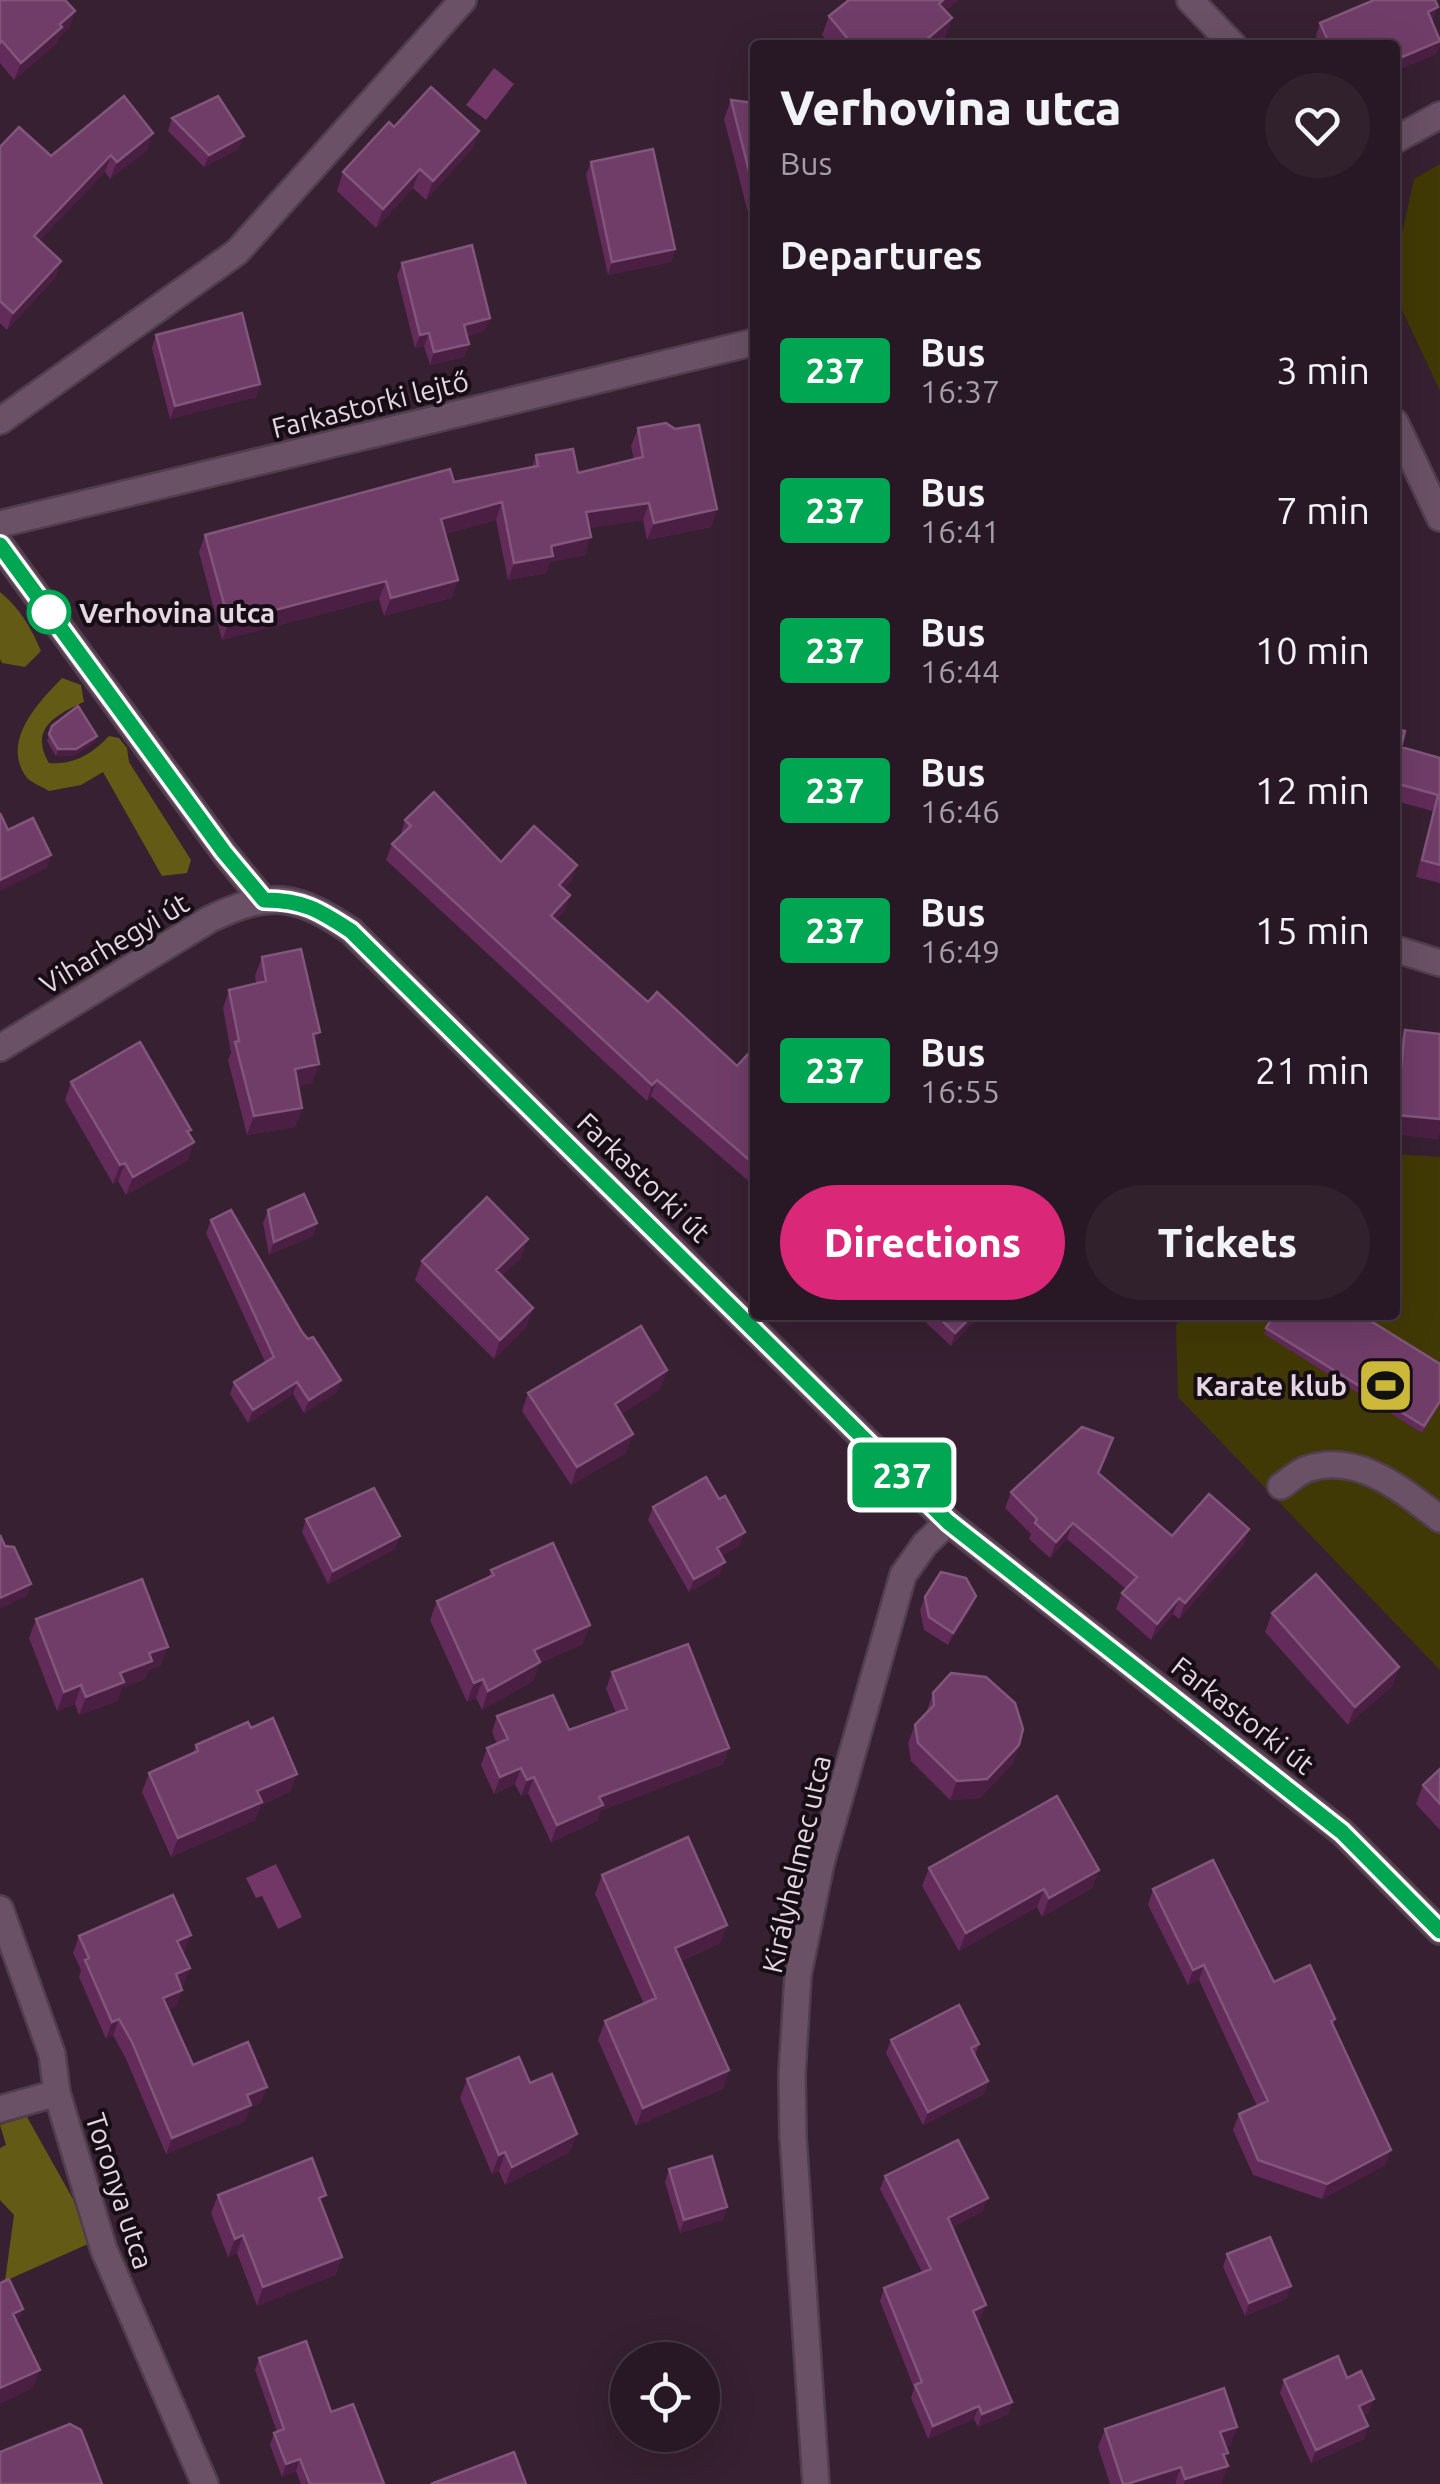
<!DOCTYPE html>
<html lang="en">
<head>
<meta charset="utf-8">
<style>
  :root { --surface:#281825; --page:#30212d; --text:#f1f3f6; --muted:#a5a0a7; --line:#443742; --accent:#db2777 }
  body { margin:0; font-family:Ubuntu,sans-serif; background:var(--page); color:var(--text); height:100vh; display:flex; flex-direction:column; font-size:38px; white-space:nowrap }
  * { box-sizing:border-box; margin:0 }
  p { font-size:32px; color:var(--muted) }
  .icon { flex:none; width:55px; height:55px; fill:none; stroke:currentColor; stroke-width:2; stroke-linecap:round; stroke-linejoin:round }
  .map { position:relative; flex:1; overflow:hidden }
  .panel { position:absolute; left:750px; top:40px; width:650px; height:1280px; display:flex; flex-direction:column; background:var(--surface); border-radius:10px; box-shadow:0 10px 40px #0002,0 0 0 2px var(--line) }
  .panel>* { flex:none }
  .badge { padding:0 20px; border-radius:8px; font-size:35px; line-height:65px }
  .controls { position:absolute; left:610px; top:2342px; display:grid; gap:20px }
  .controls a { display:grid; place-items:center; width:110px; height:110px; border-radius:50%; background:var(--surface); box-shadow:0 10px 40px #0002,0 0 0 2px var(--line); font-size:50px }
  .map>.badge { position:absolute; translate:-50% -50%; box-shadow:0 0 0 5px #fff }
  h2 { padding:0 30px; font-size:38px; line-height:90px }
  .round { display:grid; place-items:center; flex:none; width:105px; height:105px; border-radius:52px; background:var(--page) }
  .summary { display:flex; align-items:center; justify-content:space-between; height:170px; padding:0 30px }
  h1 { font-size:48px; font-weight:800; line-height:75px }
  .button { display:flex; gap:20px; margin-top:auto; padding:20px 30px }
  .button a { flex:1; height:115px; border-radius:60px; background:var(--accent); color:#fff; font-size:40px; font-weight:800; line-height:115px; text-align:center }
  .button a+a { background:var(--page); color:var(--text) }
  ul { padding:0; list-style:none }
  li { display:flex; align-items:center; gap:30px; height:140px; padding:0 30px }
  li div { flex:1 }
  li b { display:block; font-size:38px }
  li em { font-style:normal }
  li .badge { min-width:110px; font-weight:700; text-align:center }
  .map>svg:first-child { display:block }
  .green { fill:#413905 }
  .forest { fill:#635a16 }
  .water { fill:#723667 }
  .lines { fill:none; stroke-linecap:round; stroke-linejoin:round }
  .minor-casing { stroke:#513e4d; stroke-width:30 }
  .minor { stroke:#6a5165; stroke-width:25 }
  .wall { fill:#622b59 }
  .shaded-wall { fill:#4a1f43 }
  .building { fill:#703d68; stroke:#82557b; stroke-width:2.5 }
  .line-casing { stroke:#fff; stroke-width:22 }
  .line { stroke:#00a651; stroke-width:15 }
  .stop-dot { fill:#fff; stroke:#00a651; stroke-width:5 }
  .labels { text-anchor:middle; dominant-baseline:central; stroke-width:8; stroke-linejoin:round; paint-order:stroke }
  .street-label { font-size:28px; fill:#e5d6e1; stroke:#170d15 }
  .stop-label { font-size:28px; font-weight:bold; fill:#e5d6e1; stroke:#170d15; text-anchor:start }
  .poi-label { font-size:28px; font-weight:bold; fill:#e5d6e1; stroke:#170d15; text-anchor:end }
</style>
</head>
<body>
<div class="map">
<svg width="1440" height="2484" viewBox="0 0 1440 2484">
  <rect width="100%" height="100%" fill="#362031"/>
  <!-- green -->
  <path class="green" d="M1440 164V391L1395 295V265L1414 179Z
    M1395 1154 1440 1157V1670L1178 1397 1176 1327 1179 1315H1395Z"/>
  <!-- forest -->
  <path class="forest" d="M0 592C20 608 31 628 41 651L25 667 2 663 0 659Z
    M62 678 81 685 84 702C55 715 29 729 49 763 74 765 92 754 109 736L119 738 127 748 129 762 191 860 187 873 162 876 103 772 81 785 49 791C43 787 32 783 27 778 0 742 38 703 62 678Z
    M27 2117 73 2199 88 2244 5 2281 14 2215 0 2200V2148L6 2145 0 2125Z"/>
  <!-- water -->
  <path class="water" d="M494 68 514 84 486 120 466 105Z
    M276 1864 302 1917 278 1929 262 1896 256 1898 246 1878Z"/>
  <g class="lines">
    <defs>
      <path id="minor" d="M1190 0 1233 45
        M1395 140 1440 115
        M0 421 237 252 463 0
        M1395 422 1440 518
        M0 524 755 342
        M0 545 224 852 264 901
        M1395 949 1440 963
        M0 1048 210 919C271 890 296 894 351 931L948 1522 1342 1832 1440 1931
        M1281 1486C1289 1481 1298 1472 1307 1469 1359 1452 1402 1490 1440 1519
        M0 1909 52 2054 57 2093 104 2250 205 2484
        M0 2109 57 2093
        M816 2484 793 2136 792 2074 798 1975 821 1863 903 1575 925 1544 948 1522"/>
    </defs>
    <!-- minor casing -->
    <use href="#minor" class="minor-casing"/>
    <!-- minor -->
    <use href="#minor" class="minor"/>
  </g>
  <!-- wall -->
  <path class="wall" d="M0 0 75 11 69 28 59 37 56 44 14 80 0 63Z
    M849 0H959L945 11 952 18 945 37 935 45H830L822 35 829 16Z
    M1438 7 1431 20 1440 42 1436 54 1395 71V45H1320L1316 36 1320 23Z
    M731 100 755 103V240L724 119Z
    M172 118 239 149 204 167 168 131Z
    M479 131 472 149 426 200 413 188 376 228 337 191 343 172Z
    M153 133 147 150 110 179 105 172 39 241 61 261 55 278 7 330 0 323V147L51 156Z
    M591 162 675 249 671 262 608 275 586 175Z
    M402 263 485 331 467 336 469 344 464 357 430 365 424 346 415 348 397 276Z
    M156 335 260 384 256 397 170 419 152 348Z
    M638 428 717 509 711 527 647 540 643 520 589 528 585 555 550 562 546 573 508 580 496 520 445 534 458 580 451 598 384 616 379 599 222 640 199 552 205 535 532 467 536 455 578 473 634 460 631 446Z
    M755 493V533L749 509Z
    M52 726 97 736 95 742 73 756H56L47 741Z
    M1395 729 1401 747 1440 758V883L1416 877 1433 811 1395 801Z
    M405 820 501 862 577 865 571 881 564 889 570 895 564 911 556 920 648 1002 737 1066 755 1060V1183L753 1185 651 1096 647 1101 386 860 392 844 400 837Z
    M262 957 315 1046 312 1083 298 1086 302 1108 295 1127 247 1135 228 1060 231 1053 223 1008 229 990 256 983 255 976Z
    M1405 1030 1438 1139 1395 1134V1078L1398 1049Z
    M71 1082 191 1130 189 1134 194 1142 187 1161 126 1195 118 1181 113 1184 65 1100Z
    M268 1210 317 1223 313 1236 269 1255 263 1223Z
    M211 1220 341 1380 337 1392 304 1413 293 1394 248 1423 230 1394 234 1382 265 1362 206 1233Z
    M521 1258 502 1276 533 1308 526 1327 494 1359 415 1280 422 1261Z
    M918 1315H980L951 1346Z
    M1266 1328 1440 1364V1404L1422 1433 1264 1334Z
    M667 1370 660 1389 621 1414 626 1453 571 1485 522 1411 528 1393Z
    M1108 1454 1099 1474 1172 1536 1249 1529 1243 1545 1179 1619 1173 1614 1151 1640 1116 1609 1122 1593 1126 1589 1067 1539 1050 1558 1029 1539 1031 1534 1005 1508 1011 1492Z
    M653 1507 740 1545 721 1556 720 1574 689 1592 648 1520Z
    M306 1519 400 1536 395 1549 328 1584 302 1532Z
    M491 1570 583 1644 539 1663 533 1681 482 1710 476 1698 467 1702 430 1620 437 1601 489 1577Z
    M976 1596 971 1609 948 1645 924 1630 920 1610 925 1597Z
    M1272 1613 1399 1667 1392 1686 1348 1725 1265 1632Z
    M36 1619 161 1665 149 1670 145 1679 122 1688 117 1701 79 1715 75 1704 57 1711 29 1638Z
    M612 1672 729 1748 723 1764 600 1811 597 1821 551 1842 528 1793 521 1796 515 1784 494 1794 481 1765 487 1748 497 1744 492 1732 497 1716 569 1730 616 1713 606 1689Z
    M933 1693 1019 1745 1013 1763 980 1798 950 1800 911 1761 908 1743 915 1725 926 1713Z
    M251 1728 290 1792 261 1805 255 1820 171 1857 142 1792 149 1773 193 1753 196 1745Z
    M1440 1769V1830L1416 1804 1423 1785Z
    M929 1868 1099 1870 1092 1888 1042 1917 1037 1907 959 1951 922 1886Z
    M602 1875 727 1925 720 1943 681 1961 729 2070 723 2089 636 2126 598 2040 605 2021 644 2004 595 1894Z
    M1153 1889 1274 1982 1335 2019 1333 2026 1385 2165 1322 2199 1253 2175 1233 2130 1239 2114 1257 2106 1199 1980 1188 1985 1148 1905Z
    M79 1936 185 1951 183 1952 184 1985 181 1986 182 1990 176 2006 168 2010 193 2065 261 2103 250 2107 245 2121 166 2154 126 2059 113 2035 106 2039 79 1977 81 1970 73 1953Z
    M891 2040 979 2044 975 2056 988 2081 984 2094 923 2125 886 2053Z
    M467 2079 530 2083 570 2152 505 2185 499 2171 492 2174 460 2098Z
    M669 2169 727 2207 723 2220 680 2233 665 2182Z
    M885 2176 983 2211 952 2227 981 2318 977 2320 1012 2402 1008 2414 978 2427 974 2419 928 2439 911 2398 914 2388 880 2301 884 2288 922 2272 880 2189Z
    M218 2195 322 2206 342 2257 335 2275 257 2306 237 2253 228 2257 211 2213Z
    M1227 2254 1291 2286 1286 2299 1245 2316 1223 2267Z
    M259 2358 331 2412 384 2484H301L296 2471 282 2477 270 2445 274 2433 277 2432 255 2370Z
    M1347 2378 1369 2412 1363 2415 1368 2426 1364 2439 1311 2463 1280 2393 1284 2380Z
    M1237 2427 1230 2445 1225 2447 1221 2484H1110L1098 2447 1105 2429Z"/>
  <!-- shaded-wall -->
  <path class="shaded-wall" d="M943 0H959L932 22 939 4Z
    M1438 7 1433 20 1423 24 1428 12Z
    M75 11 69 28 59 37 56 44 14 80 21 63Z
    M952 18 945 37 935 45H920Z
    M1440 41 1436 54 1395 71V60Z
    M479 131 472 149 426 200 433 181Z
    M153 133 147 150 110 179 117 162Z
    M244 136 239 149 204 167 209 155Z
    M111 155 105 172 28 253 34 236Z
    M420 169 413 188 376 228 383 209Z
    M675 249 671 262 608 275 612 262Z
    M61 261 55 278 7 330 13 313Z
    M490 318 485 331 459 338 464 325Z
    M429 333 424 346 415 348 420 335Z
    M469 344 464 357 430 365 434 352Z
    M260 384 256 397 170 419 175 406Z
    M502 502 496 520 434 537 441 519Z
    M649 503 643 520 580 530 586 512Z
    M717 509 711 527 647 540 654 523Z
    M591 537 585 555 550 562 546 573 508 580 514 563 551 546Z
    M458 580 451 598 384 616 391 598Z
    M386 581 379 599 222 640 229 622Z
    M97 736 95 742 73 756H56L58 749Z
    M51 855 47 868 0 891V880Z
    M577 865 571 881 553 901 559 885Z
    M570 895 564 911 545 932 551 916Z
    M320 1032 313 1051V1034Z
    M319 1064 312 1083 288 1088 295 1069Z
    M657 1080 651 1096 647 1101 652 1085Z
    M302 1108 295 1127 247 1135 254 1116Z
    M1396 1115 1440 1119V1133L1438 1139 1395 1134Z
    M191 1130 184 1147 194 1142 187 1161 126 1195 133 1177 187 1131Z
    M125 1163 118 1181 113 1184 120 1165Z
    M317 1223 313 1236 269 1255 274 1242Z
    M528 1239 521 1258 489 1289 496 1270Z
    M533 1308 526 1327 494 1359 500 1340Z
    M973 1315H980L951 1346 955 1333Z
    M667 1370 660 1389 608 1423 615 1404Z
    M341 1380 337 1392 304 1413 309 1400Z
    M297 1382 293 1394 248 1423 253 1410Z
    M633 1434 626 1453 571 1485 577 1467Z
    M1073 1523 1067 1539 1050 1558 1056 1542Z
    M1249 1529 1243 1545 1179 1619 1185 1603Z
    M745 1532 740 1545 712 1561 717 1548Z
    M400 1536 395 1549 328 1584 333 1571Z
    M725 1562 720 1574 689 1592 694 1579Z
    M31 1584 27 1596 0 1609V1598Z
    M976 1596 971 1609 948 1645 953 1633Z
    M1179 1598 1173 1614 1151 1640 1157 1624Z
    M590 1625 583 1644 539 1663 533 1681 482 1710 488 1691 534 1650Z
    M168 1647 161 1665 149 1670 145 1679 122 1688 117 1701 79 1715 86 1697 149 1653Z
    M1399 1667 1392 1686 1348 1725 1355 1707Z
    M483 1679 476 1698 467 1702 474 1683Z
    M81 1685 75 1704 57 1711 64 1692Z
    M1019 1745 1013 1763 980 1798 950 1800 957 1781Z
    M729 1748 723 1764 600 1811 597 1821 551 1842 557 1825 599 1797Z
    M521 1768 515 1784 494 1794 500 1777Z
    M297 1774 290 1792 261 1805 255 1820 171 1857 178 1838 257 1791Z
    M534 1777 528 1793 521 1796 527 1780Z
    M1099 1870 1092 1888 1042 1917 1049 1898Z
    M1044 1889 1037 1907 959 1951 966 1933Z
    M727 1925 720 1943 669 1966 675 1948Z
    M191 1935 185 1951 171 1957 177 1941Z
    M1204 1965 1199 1980 1188 1985 1193 1970Z
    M190 1968 184 1985 170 1991 176 1974Z
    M182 1990 176 2006 157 2015 163 1998Z
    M119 2019 113 2035 106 2039 112 2022Z
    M729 2070 723 2089 636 2126 643 2108Z
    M988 2081 984 2094 923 2125 928 2112Z
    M267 2087 261 2103 250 2107 245 2121 166 2154 172 2138 247 2095Z
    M577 2134 570 2152 505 2185 512 2167Z
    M1391 2150 1385 2165 1322 2199 1327 2184Z
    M505 2152 499 2171 492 2174 499 2155Z
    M988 2198 983 2211 944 2231 948 2218Z
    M727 2207 723 2220 680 2233 684 2220Z
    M243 2235 237 2253 228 2257 235 2239Z
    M342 2257 335 2275 257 2306 263 2287Z
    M1291 2286 1286 2299 1245 2316 1249 2303Z
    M986 2305 981 2318 968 2323 973 2311Z
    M23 2309 16 2328 13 2314Z
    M40 2370 33 2388 0 2404V2388Z
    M1374 2399 1369 2412 1354 2418 1359 2406Z
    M1012 2402 1008 2414 978 2427 982 2414Z
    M979 2406 974 2419 928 2439 933 2426Z
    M1368 2426 1364 2439 1311 2463 1316 2450Z
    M1237 2427 1230 2445 1214 2451 1220 2432Z
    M1228 2453 1222 2468 1228 2466 1221 2484H1184L1185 2479Z
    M300 2459 296 2471 282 2477 286 2464Z
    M1181 2467 1175 2484H1127Z"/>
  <!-- building -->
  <path class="building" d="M0 0H65L75 11 60 24 62 27 21 63 2 41 0 43Z
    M849 0H943L939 4 952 18 920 45H901L896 39 889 45H853L829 16Z
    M1374 0H1435L1438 7 1428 12 1440 41 1395 60V45H1330L1320 23Z
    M431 87 479 131 433 181 420 169 383 209 343 172 389 122 394 127Z
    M124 96 153 133 117 162 111 155 34 236 61 261 13 313 0 301V147L19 127 51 156Z
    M218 96 244 136 209 155 172 118Z
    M731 100 755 103V195Z
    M653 149 675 249 612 262 591 162Z
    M472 245 490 318 464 325 469 344 434 352 429 333 420 335 402 263Z
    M242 313 260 384 175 406 156 335Z
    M666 423 675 429 699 425 717 509 654 523 649 503 586 512 591 537 551 546 553 556 514 563 502 502 441 519 458 580 391 598 386 581 229 622 205 535 450 469 454 482 538 466 536 455 573 449 578 473 643 457 638 428Z
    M78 706 97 736 76 749H58L49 734 52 726Z
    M1395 729 1405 731 1401 747 1440 758V865L1422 860 1438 795 1395 783Z
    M434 792 501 862 534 826 577 865 559 885 570 895 551 916 648 1002 657 992 737 1066 748 1054 755 1060V1165L657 1080 652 1085 392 844 411 826 405 820Z
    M0 813 8 830 33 818 51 855 0 880Z
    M301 949 320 1032 313 1034 319 1064 295 1069 302 1108 254 1116 235 1042 239 1041 229 990 266 981 262 957Z
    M1405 1030 1440 1034V1119L1396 1115Z
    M140 1042 191 1130 187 1131 194 1142 133 1177 125 1163 120 1165 71 1082Z
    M304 1194 317 1223 274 1242 268 1210Z
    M487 1197 528 1239 496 1270 533 1308 500 1340 422 1261Z
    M231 1210 302 1332 308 1339 313 1337 341 1380 309 1400 297 1382 253 1410 234 1382 274 1357 211 1220Z
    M936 1315H973L955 1333Z
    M1274 1315H1361L1440 1364V1401L1424 1426 1266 1328Z
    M641 1326 667 1370 615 1404 633 1434 577 1467 528 1393Z
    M1082 1427 1113 1438 1098 1473 1172 1536 1209 1494 1249 1529 1185 1603 1179 1598 1157 1624 1122 1593 1137 1577 1073 1523 1056 1542 1035 1523 1037 1519 1011 1492Z
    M706 1477 719 1499 725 1496 745 1532 717 1548 725 1562 694 1579 653 1507Z
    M374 1488 400 1536 333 1571 306 1519Z
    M0 1535 5 1546 14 1547 31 1584 0 1598Z
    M553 1543 590 1625 534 1650 540 1662 488 1691 483 1679 474 1683 437 1601 494 1575 491 1570Z
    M941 1572 966 1578 976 1596 953 1633 929 1617 925 1597Z
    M1316 1574 1399 1667 1355 1707 1272 1613Z
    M142 1579 168 1647 149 1653 152 1661 120 1673 124 1682 86 1697 81 1685 64 1692 36 1619Z
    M688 1644 729 1748 599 1797 603 1805 557 1825 534 1777 527 1780 521 1768 500 1777 487 1748 508 1739 497 1716 553 1695 569 1730 627 1709 612 1672Z
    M951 1673 986 1677 1015 1703 1023 1729 1019 1745 987 1779 957 1781 918 1743 915 1725 934 1705 933 1693Z
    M273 1718 297 1774 257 1791 262 1802 178 1838 149 1773 198 1751 196 1745 248 1722 251 1728Z
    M1440 1769V1804L1423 1785Z
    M1057 1796 1099 1870 1049 1898 1044 1889 966 1933 929 1868Z
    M688 1837 727 1925 675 1948 729 2070 643 2108 605 2021 656 1998 602 1875Z
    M1213 1860 1274 1982 1310 1965 1335 2019 1331 2021 1391 2150 1327 2184 1258 2160 1239 2114 1268 2101 1204 1965 1193 1970 1153 1889Z
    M173 1895 191 1935 177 1941 190 1968 176 1974 182 1990 163 1998 193 2065 248 2042 267 2087 247 2095 251 2105 172 2138 132 2042 119 2019 112 2022 85 1960 89 1958 79 1936Z
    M959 2005 979 2044 971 2048 988 2081 928 2112 891 2040Z
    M519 2057 530 2083 552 2074 577 2134 512 2167 505 2152 499 2155 467 2079Z
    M958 2140 988 2198 948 2218 986 2305 973 2311 1012 2402 982 2414 979 2406 933 2426 915 2385 922 2382 884 2288 931 2269 885 2176Z
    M712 2156 727 2207 684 2220 669 2169Z
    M312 2158 326 2195 319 2198 342 2257 263 2287 243 2235 235 2239 218 2195Z
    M1270 2237 1291 2286 1249 2303 1227 2254Z
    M9 2279 23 2309 13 2314 40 2370 0 2388V2283Z
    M306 2341 331 2412 353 2404 384 2484H310L300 2459 286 2464 274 2433 284 2429 259 2358Z
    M1338 2356 1347 2378 1361 2371 1374 2399 1359 2406 1368 2426 1316 2450 1284 2380Z
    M1224 2388 1237 2427 1220 2432 1228 2453 1223 2454 1228 2466 1185 2479 1181 2467 1127 2484H1123L1105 2429Z
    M70 2424 81 2430 102 2484H0V2452Z
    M514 2452 526 2484H431Z"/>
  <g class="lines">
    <defs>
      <path id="line" d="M0 545 224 852 264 900C303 900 319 910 351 931L948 1522 1342 1832 1440 1931"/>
    </defs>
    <!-- line casing -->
    <use href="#line" class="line-casing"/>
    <!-- line -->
    <use href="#line" class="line"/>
  </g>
  <!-- icons -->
  <defs>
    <symbol id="stadium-square" viewBox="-11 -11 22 22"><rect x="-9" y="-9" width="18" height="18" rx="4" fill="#ccb939" stroke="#170d15"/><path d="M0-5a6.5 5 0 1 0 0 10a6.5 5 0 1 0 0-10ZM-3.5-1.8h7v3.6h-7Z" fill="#111"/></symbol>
  </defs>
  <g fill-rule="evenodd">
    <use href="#stadium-square" x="1354" y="1354" width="63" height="63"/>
  </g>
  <!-- markers -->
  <circle class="stop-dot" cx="49" cy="612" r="20"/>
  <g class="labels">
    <!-- street labels -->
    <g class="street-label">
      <text transform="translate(370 404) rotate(-14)">Farkastorki lejtő</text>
      <text transform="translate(114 943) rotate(-31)">Viharhegyi út</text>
      <text transform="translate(644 1177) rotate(44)">Farkastorki út</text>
      <text transform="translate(1243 1715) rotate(38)">Farkastorki út</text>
      <text transform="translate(796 1864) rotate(-77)">Királyhelmec utca</text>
      <text transform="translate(120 2191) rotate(72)">Toronya utca</text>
    </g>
    <!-- stop labels -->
    <g class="stop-label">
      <text x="79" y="612">Verhovina utca</text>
    </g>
    <!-- poi labels -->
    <g class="poi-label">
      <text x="1347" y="1385">Karate klub</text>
    </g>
  </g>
</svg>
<div class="controls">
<a><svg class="icon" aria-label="locate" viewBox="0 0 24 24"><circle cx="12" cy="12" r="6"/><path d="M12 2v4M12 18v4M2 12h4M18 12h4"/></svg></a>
</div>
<b class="badge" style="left:902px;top:1475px;background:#00a651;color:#fff">237</b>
<section class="panel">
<div class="summary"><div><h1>Verhovina utca</h1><p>Bus</p></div><a class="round"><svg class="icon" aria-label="heart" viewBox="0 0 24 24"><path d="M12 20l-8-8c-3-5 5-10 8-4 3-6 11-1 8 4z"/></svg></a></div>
<h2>Departures</h2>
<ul>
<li><span class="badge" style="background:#00a651;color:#fff">237</span><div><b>Bus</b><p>16:37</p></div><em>3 min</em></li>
<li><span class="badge" style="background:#00a651;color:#fff">237</span><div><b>Bus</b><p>16:41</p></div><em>7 min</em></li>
<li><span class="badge" style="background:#00a651;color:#fff">237</span><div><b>Bus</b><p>16:44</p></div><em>10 min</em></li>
<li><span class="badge" style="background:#00a651;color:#fff">237</span><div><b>Bus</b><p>16:46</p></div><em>12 min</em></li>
<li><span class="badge" style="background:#00a651;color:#fff">237</span><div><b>Bus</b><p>16:49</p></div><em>15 min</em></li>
<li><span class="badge" style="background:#00a651;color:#fff">237</span><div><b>Bus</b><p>16:55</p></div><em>21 min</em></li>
</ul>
<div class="button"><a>Directions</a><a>Tickets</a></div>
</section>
</div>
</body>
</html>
